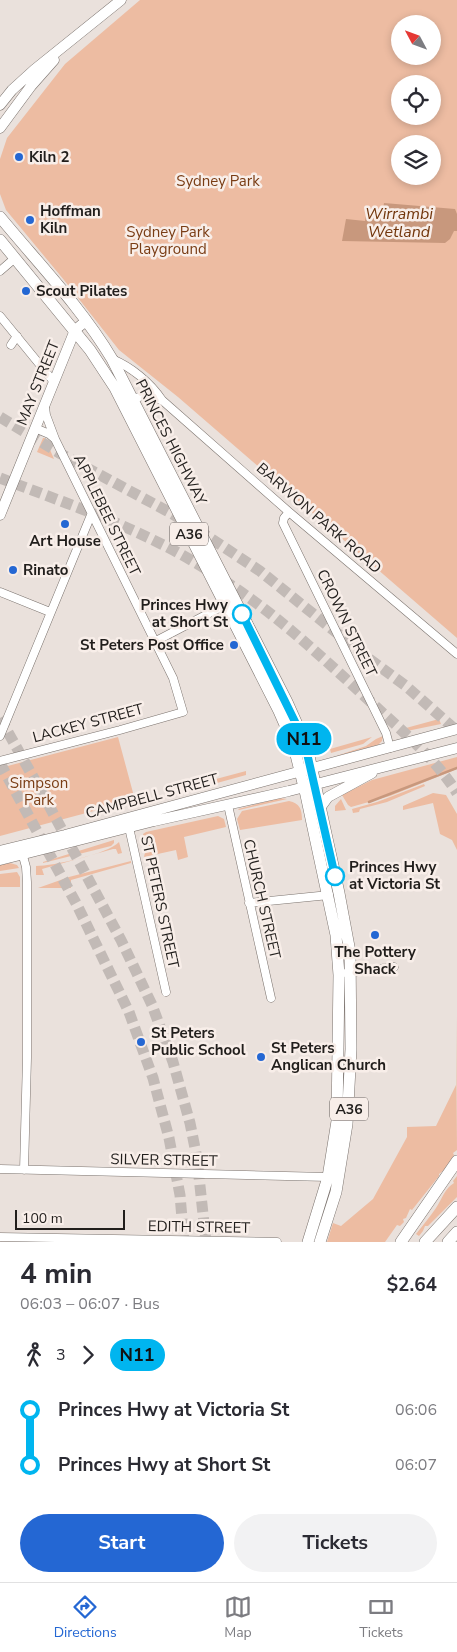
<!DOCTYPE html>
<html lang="en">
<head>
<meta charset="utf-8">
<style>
  :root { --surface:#fff; --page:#f2f2f3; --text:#2b2b33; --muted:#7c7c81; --line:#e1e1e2; --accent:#2467d3 }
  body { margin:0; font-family:"Nunito Sans",sans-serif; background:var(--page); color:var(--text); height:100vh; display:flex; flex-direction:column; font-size:19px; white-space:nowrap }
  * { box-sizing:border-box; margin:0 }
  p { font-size:16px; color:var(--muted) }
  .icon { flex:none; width:28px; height:28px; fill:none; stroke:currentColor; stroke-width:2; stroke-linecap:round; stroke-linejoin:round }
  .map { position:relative; height:1242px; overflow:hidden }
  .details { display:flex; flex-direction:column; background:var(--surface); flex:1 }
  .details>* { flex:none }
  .badge { padding:0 10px; border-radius:16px; font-size:18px; line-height:32px }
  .needle { width:32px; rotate:311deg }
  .buttons { position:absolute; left:391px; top:15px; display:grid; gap:10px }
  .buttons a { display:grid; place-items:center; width:50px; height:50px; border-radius:50%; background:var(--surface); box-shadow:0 2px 8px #0003; font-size:25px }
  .scale { position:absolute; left:15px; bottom:12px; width:110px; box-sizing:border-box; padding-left:5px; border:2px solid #211e1c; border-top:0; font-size:14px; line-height:18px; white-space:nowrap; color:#211e1c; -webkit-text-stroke:4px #f8eee9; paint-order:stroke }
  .map>.badge { position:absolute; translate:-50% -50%; box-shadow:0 0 0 2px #fff }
  .legs { display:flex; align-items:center; gap:8px; height:55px; padding:0 20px; font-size:16px }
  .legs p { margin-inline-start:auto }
  .overview { display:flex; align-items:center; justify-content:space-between; height:85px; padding:0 20px }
  h1 { font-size:28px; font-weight:700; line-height:38px }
  .button { display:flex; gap:10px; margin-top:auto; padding:10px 20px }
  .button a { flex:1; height:58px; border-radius:30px; background:var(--accent); color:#fff; font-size:20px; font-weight:700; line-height:58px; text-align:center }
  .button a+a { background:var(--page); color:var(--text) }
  ul { padding:0 20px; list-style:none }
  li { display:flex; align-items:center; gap:18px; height:55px; font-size:19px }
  li i { display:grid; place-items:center; width:8px; height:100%; margin:0 6px; background:currentColor }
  li i::after { content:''; width:12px; height:12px; margin:-6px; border:4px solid; border-radius:50%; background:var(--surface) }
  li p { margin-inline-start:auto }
  li:first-child i { background:linear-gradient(#0000 50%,currentColor 0) }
  li:last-child i { background:linear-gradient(currentColor 50%,#0000 0) }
  .tab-bar { display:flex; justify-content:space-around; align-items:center; height:70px; border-top:1px solid var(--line); background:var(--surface); font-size:14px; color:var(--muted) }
  .tab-bar a { display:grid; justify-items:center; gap:2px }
  .tab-bar .selected { color:var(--accent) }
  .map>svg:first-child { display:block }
  .green { fill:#edbca2; fill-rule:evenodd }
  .water { fill:#c8987d }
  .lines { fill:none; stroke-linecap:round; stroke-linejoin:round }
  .stream { stroke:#c8987d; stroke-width:2.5 }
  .highway-tunnel { stroke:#c2bab6; stroke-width:11; stroke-dasharray:11 5.5; stroke-linecap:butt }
  .minor-casing { stroke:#7b736e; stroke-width:9 }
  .major-casing { stroke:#7b736e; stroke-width:11 }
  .highway-casing { stroke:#7b736e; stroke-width:12 }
  .minor { stroke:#fff; stroke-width:8 }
  .major { stroke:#fff; stroke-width:10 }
  .highway { stroke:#fff; stroke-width:11 }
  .line-1-casing { stroke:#fff; stroke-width:11 }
  .line-1 { stroke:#00b5ef; stroke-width:8 }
  .poi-dot { fill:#2467d3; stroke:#f8eee9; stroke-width:2 }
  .stop-1-dot { fill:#fff; stroke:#00b5ef; stroke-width:2.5 }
  .labels { text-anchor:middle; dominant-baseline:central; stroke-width:5; stroke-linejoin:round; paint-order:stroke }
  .shield { fill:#f8eee9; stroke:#625c5a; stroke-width:1 }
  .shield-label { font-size:14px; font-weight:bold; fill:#211e1c }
  .poi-label { font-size:15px; font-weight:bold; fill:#211e1c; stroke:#f8eee9; text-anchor:start }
  .park-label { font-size:15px; fill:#7a3d15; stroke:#f8eee9 }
  .street-label { font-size:15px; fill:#211e1c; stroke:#f8eee9 }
  .stop-label { font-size:15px; font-weight:bold; fill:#211e1c; stroke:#f8eee9; text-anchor:end }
  .water-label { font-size:16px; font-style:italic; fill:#72360c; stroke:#f8eee9 }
</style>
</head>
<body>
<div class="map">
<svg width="457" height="1242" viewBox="0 0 457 1242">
  <rect width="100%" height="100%" fill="#eae1dc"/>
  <!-- green -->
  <path class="green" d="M140 0H457V638L178 397 119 350 64 280 6 210 0 194V159L7 138 65 64ZM400 24H432V56H400ZM400 84H432V116H400ZM400 144H432V176H400Z
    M43 438H45L54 459 37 452Z
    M439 719 441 724 407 731 406 728Z
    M383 736 382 741 378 745 333 757 366 746 376 739Z
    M118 737 135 800 0 836V768Z
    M372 737 363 744 331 753 330 749Z
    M457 757V769L390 796 351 807 348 805 342 795 372 780Z
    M246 771V775L217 783 216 779Z
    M424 784 425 786 387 802 360 809 359 812 353 813 352 809 377 802Z
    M433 793 446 795 457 814V850L452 840 440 834 433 803 403 810V806Z
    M279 798 287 799 239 810 238 809Z
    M341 799 346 810 335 811V806Z
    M289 801C300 803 302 810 302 820L240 830 237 819 242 811Z
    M218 816 224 819 226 827 184 837 188 857 178 860 176 850 144 857 145 852 143 834 146 832Z
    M114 840V843L111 846 43 863V862Z
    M119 842 122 853 118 854 116 849H113L42 869 44 875H36V866C53 866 108 854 119 842Z
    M131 861V863L71 880V888H38L69 877Z
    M10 863 17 865 19 868 0 871V865Z
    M17 872 20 877V887H0V874Z
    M456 1015 457 1150 453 1153 454 1155 444 1170 439 1174V1176L412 1210 410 1209 406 1218 403 1219 404 1222 400 1226 397 1225 385 1242H327L333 1223 341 1226 373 1199 407 1137V1127L436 1126 456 1085Z
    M457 1176V1197L428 1226H425L423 1231 419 1236 416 1234C423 1225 430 1217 436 1208 442 1199 445 1188 454 1183L453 1181Z"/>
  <!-- water -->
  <path class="water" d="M384 203 455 209 457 214V231H454L450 239 445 243 342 241 346 219 365 221 366 216 382 217Z"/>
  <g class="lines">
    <!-- stream -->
    <path class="stream" d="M369 802 457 768"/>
    <!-- highway-tunnel -->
    <path class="highway-tunnel" d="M0 417 61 454 169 512 184 521
      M0 478C71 505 145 530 209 571
      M198 530 260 571 368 658 406 686 457 731
      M223 580C278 615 325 660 373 704 402 731 436 759 457 793
      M0 718 46 800 121 940 152 1005 173 1062 190 1123 197 1158 206 1242
      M0 763 77 905 129 1012 153 1078 169 1138 180 1195 184 1242"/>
    <defs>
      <path id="minor" d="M0 271 15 258
        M0 316 54 382
        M11 345 17 336
        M112 359C131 367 150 382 162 400
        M130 401 146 394 163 401 289 512 457 654
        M35 428 49 434 55 439
        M289 512 284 518 283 523 386 733 390 748
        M0 592 50 612
        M154 642 225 605
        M0 736 91 515
        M0 761 120 730 183 712 173 678 55 439 46 415 45 407
        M228 805 271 998
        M128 823 166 992
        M23 856 26 867 27 882V1058L24 1170
        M249 903 329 895
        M346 973 394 967
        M0 1169 328 1177
        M0 1237 277 1242"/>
      <path id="major" d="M0 105 12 90 34 70 121 0
        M0 128 31 86 54 60
        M0 515 75 330 86 321
        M320 808 328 797 372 773
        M0 851 65 835 457 729
        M0 860 154 821 289 791 457 748"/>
      <path id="highway" d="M0 217C38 263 81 307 112 359L287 702 304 740 309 756 339 893 350 952 351 1049 347 1124 336 1192 320 1242
        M0 240 90 350 115 388 279 711 293 743 306 795 336 935 339 975 337 1121 328 1177 308 1242
        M401 1242 457 1161
        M425 1242 457 1207
        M448 1242 457 1232"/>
    </defs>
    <!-- minor casing -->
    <use href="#minor" class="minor-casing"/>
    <!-- major casing -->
    <use href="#major" class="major-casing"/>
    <!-- highway casing -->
    <use href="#highway" class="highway-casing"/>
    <!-- minor -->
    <use href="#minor" class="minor"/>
    <!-- major -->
    <use href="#major" class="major"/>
    <!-- highway -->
    <use href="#highway" class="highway"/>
  </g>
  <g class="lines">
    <defs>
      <path id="line-1" d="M242 614 304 740 335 876"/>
    </defs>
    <!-- line-1 casing -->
    <use href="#line-1" class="line-1-casing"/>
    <!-- line-1 -->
    <use href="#line-1" class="line-1"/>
  </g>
  <!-- markers -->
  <g class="poi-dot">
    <circle cx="19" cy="157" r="5"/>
    <circle cx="30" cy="220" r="5"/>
    <circle cx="26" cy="291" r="5"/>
    <circle cx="65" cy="524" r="5"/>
    <circle cx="13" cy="570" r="5"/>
    <circle cx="234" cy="645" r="5"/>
    <circle cx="375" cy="935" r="5"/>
    <circle cx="141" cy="1042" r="5"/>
    <circle cx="261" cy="1057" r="5"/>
  </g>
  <g class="stop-1-dot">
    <circle cx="242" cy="614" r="9"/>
    <circle cx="335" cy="876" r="9"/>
  </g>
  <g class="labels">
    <!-- shield labels -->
    <g class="shield">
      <rect x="170" y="522.5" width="38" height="23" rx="4"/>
      <rect x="330" y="1097.5" width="38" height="23" rx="4"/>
    </g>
    <g class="shield-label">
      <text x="189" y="534">A36</text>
      <text x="349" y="1109">A36</text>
    </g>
    <!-- poi labels -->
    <g class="poi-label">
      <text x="29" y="157">Kiln 2</text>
      <text x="40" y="211">Hoffman<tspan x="40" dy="17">Kiln</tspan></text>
      <text x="36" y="291">Scout Pilates</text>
      <text x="65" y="541" text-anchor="middle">Art House</text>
      <text x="23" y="570">Rinato</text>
      <text x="224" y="645" text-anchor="end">St Peters Post Office</text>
      <text x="375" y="952" text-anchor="middle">The Pottery<tspan x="375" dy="17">Shack</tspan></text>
      <text x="151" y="1033">St Peters<tspan x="151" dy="17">Public School</tspan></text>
      <text x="271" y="1048">St Peters<tspan x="271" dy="17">Anglican Church</tspan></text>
    </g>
    <!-- park labels -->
    <g class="park-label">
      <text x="218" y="181">Sydney Park</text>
      <text x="168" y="232">Sydney Park<tspan x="168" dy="17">Playground</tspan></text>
      <text x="39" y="783">Simpson<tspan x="39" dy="17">Park</tspan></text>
    </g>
    <!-- street labels -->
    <g class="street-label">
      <text transform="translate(38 383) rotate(-68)">MAY STREET</text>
      <text transform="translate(171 442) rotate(63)">PRINCES HIGHWAY</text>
      <text transform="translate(107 515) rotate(64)">APPLEBEE STREET</text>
      <text transform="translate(319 518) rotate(41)">BARWON PARK ROAD</text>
      <text transform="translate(347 623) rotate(64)">CROWN STREET</text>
      <text transform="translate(88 723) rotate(-15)">LACKEY STREET</text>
      <text transform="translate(152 796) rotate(-15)">CAMPBELL STREET</text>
      <text transform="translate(262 899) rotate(77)">CHURCH STREET</text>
      <text transform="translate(160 902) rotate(78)">ST PETERS STREET</text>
      <text transform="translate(164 1160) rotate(1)">SILVER STREET</text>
      <text transform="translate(199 1227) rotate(1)">EDITH STREET</text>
    </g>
    <!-- stop labels -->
    <g class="stop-label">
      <text x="228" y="605">Princes Hwy<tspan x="228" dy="17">at Short St</tspan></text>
      <text x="349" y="867" text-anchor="start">Princes Hwy<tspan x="349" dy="17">at Victoria St</tspan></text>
    </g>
    <!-- water labels -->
    <g class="water-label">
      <text x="399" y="214">Wirrambi<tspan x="399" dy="18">Wetland</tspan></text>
    </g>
  </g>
</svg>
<div class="buttons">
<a><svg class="needle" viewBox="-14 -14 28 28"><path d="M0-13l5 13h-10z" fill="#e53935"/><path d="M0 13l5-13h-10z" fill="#7c7c81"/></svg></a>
<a><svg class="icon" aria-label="locate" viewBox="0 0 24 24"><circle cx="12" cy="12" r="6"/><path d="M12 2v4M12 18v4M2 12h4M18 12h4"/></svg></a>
<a><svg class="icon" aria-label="layers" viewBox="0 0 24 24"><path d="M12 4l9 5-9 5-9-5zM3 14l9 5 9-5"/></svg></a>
</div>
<div class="scale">100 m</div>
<b class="badge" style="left:304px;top:739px;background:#00b5ef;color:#111">N11</b>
</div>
<section class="details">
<div class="overview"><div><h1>4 min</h1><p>06:03 – 06:07 · Bus</p></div><b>$2.64</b></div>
<div class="legs"><svg class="icon" aria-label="walk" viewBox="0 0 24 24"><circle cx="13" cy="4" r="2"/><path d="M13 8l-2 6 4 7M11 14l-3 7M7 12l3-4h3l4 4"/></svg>3<svg class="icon" aria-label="forward" viewBox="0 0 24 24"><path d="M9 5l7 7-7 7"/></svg><b class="badge" style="background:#00b5ef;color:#111">N11</b></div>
<ul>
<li><i style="color:#00b5ef"></i><b>Princes Hwy at Victoria St</b><p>06:06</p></li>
<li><i style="color:#00b5ef"></i><b>Princes Hwy at Short St</b><p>06:07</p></li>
</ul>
<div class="button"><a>Start</a><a>Tickets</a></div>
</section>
<nav class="tab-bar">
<a class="selected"><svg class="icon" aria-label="directions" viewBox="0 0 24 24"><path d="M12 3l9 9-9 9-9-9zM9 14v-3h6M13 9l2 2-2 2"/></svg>Directions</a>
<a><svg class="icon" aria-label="map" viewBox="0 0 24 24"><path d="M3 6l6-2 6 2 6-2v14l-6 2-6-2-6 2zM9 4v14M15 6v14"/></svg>Map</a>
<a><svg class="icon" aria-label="tickets" viewBox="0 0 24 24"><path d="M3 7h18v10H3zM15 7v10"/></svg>Tickets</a>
</nav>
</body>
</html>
